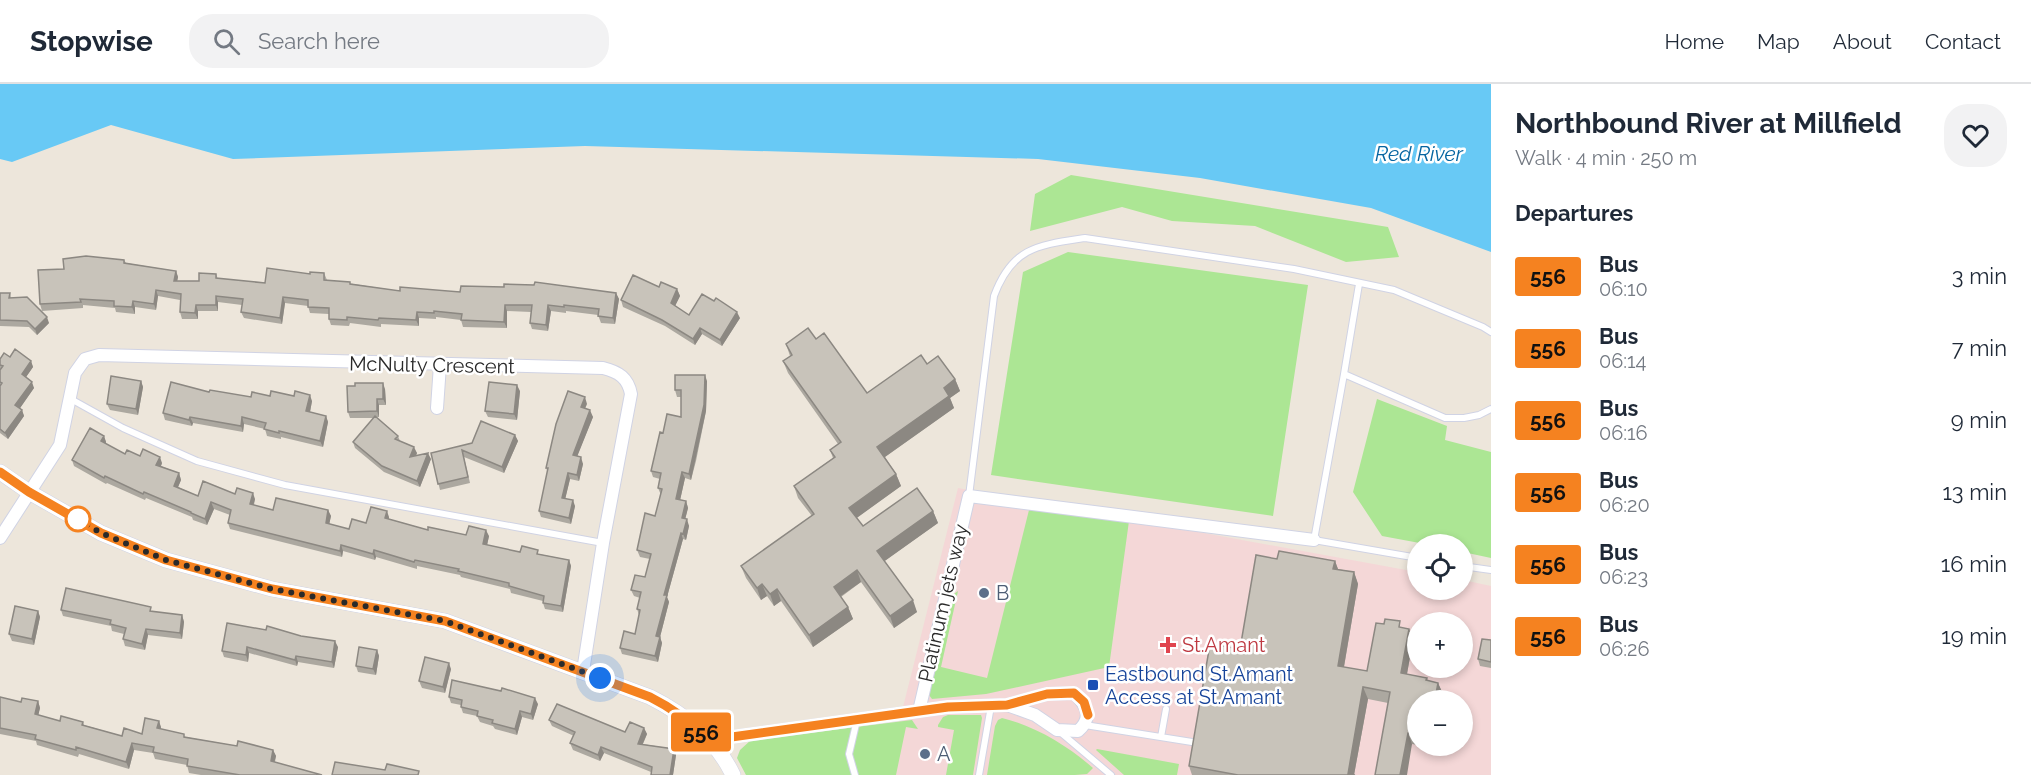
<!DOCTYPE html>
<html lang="en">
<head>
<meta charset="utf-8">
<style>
  :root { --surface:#fff; --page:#f2f2f3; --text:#1f2937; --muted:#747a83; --line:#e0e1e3 }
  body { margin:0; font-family:Raleway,sans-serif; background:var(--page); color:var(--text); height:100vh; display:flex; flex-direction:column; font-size:22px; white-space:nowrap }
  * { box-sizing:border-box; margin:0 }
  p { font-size:20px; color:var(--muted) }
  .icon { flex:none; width:33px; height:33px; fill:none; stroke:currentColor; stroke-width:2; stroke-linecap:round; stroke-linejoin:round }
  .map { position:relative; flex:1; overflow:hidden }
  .details { display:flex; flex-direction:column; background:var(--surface); width:540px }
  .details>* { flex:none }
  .badge { padding:0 12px; border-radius:4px; font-size:21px; line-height:39px }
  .fabs { position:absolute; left:1407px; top:450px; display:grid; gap:12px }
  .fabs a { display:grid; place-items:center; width:66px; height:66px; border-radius:50%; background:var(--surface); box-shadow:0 3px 9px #0003; font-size:30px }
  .you { position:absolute; width:30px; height:30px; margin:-15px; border:4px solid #fff; border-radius:50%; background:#1a73e8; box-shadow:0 0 0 9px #1a73e833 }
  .map>.badge { position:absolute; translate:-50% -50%; box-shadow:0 0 0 3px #fff }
  h2 { padding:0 24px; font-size:22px; line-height:54px }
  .round { display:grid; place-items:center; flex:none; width:63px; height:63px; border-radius:24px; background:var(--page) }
  .head { display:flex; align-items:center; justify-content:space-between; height:102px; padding:0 24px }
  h1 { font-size:28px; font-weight:700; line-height:45px }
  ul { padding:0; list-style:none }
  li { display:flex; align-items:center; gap:18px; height:72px; padding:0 24px }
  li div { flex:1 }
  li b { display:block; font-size:22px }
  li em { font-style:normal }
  li .badge { min-width:66px; font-weight:700; text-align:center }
  header { display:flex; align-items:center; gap:36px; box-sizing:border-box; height:84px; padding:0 30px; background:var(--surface); border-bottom:2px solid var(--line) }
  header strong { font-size:28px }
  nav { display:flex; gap:33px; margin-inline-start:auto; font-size:21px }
  .search { width:420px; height:54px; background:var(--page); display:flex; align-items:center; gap:15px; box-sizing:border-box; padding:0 21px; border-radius:24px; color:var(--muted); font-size:22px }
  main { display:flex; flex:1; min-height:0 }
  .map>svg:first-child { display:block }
  .medical { fill:#f4d7d7; fill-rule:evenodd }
  .green { fill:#ace694 }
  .water { fill:#68c9f5 }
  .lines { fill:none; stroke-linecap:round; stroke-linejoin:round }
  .service-casing { stroke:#d0d3e4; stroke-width:8 }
  .minor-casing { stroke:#d0d3e4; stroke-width:14 }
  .tertiary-casing { stroke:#d0d3e4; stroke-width:16 }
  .service { stroke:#fff; stroke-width:6 }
  .minor { stroke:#fff; stroke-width:12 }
  .tertiary { stroke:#fff; stroke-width:15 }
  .wall { fill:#aca8a0 }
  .shaded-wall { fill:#8c8882 }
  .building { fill:#c8c3ba; stroke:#8c8882; stroke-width:1.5 }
  .line-casing { stroke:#fff; stroke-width:14 }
  .line { stroke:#f58220; stroke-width:9 }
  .walk { stroke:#2a2a2a; stroke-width:6; stroke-dasharray:0 10.8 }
  .stop-dot { fill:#fff; stroke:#f58220; stroke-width:3 }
  .service-dot { fill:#5c6f8a; stroke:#fff; stroke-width:2 }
  .health-dot { fill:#e0444e; stroke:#fff; stroke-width:2 }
  .transit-dot { fill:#1a4fb4; stroke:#fff; stroke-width:2 }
  .labels { text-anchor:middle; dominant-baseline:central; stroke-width:5; stroke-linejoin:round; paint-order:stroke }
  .street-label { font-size:20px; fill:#2a2a2a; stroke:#fff }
  .service-label { font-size:20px; fill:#4e5e75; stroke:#fff; text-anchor:start }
  .health-label { font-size:20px; fill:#be3a42; stroke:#fff; text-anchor:start }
  .transit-label { font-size:20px; fill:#164399; stroke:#fff; text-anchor:start }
  .water-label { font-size:21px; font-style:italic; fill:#0665a1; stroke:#fff }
</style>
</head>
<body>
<header>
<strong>Stopwise</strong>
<div class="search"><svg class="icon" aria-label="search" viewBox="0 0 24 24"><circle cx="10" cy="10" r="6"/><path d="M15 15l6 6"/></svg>Search here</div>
<nav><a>Home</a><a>Map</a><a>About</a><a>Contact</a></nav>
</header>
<main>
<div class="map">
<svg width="1491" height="691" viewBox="0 0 1491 691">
  <rect width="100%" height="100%" fill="#ede6db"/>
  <!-- medical -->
  <path class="medical" d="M958 404 1417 488 1418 506H1462L1463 496 1491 502V691H762L898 643ZM1418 538H1462V584H1418ZM1418 616H1462V662H1418Z"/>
  <!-- green -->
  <path class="green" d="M1071 91 1388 143 1399 173 1346 178 1255 142 1172 137 1122 123 1030 147 1035 110Z
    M1068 168 1308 201 1273 432 991 391 1023 188Z
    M1377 315 1447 342 1445 356 1491 368V474L1463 468 1462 460H1425L1382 452 1353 408Z
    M1029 426 1129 437 1109 583 986 610 932 615 929 611 954 510 958 507 941 583 987 594Z
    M948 631H981L982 634 973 691H946L954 646 938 643V641L943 633Z
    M1002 634C1035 642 1068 662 1093 684L1087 690 1075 691H987L995 642 998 636Z
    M912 636 918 645 906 643 896 691H746L737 674 740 666 751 656Z
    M1097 665 1179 680 1177 691H1124L1096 666Z"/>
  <!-- water -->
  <path class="water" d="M0 0H1491V168L1371 124 1200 94 1038 75 585 62 233 75 111 41 12 78 0 75Z"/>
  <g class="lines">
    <defs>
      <path id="service" d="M1359 200 1344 290 1445 334H1464L1479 331 1491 325
        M1344 290 1314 456 1418 474
        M69 314 123 344 197 377 285 401 603 459
        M969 412 994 212C1012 163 1038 161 1085 154L1294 185 1394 206 1483 243 1491 248
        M1462 482 1491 486
        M1085 641 1192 658
        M1060 648 1111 691
        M1161 653 1166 625
        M855 691 849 670 857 636
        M979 691 991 622"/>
      <path id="minor" d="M437 324 440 281
        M0 454 60 361 75 289 85 275 99 271 603 284C619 288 628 294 631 310L603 459 583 587
        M919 627 969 412 1314 456
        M710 656 948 623 1007 621 1047 610 1074 609C1087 621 1093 634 1078 647L1057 646 1035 631 1007 621"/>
      <path id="tertiary" d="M0 388 29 408 101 449 166 476 272 505 445 537 650 613C686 631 716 655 733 691"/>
    </defs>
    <!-- service casing -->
    <use href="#service" class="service-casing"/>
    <!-- minor casing -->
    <use href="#minor" class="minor-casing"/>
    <!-- tertiary casing -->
    <use href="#tertiary" class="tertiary-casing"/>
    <!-- service -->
    <use href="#service" class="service"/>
    <!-- minor -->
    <use href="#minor" class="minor"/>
    <!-- tertiary -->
    <use href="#tertiary" class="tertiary"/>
  </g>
  <!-- wall -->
  <path class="wall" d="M124 176 126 179 176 187 178 193 177 197H199L216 190 218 195 265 199 310 190 324 189 327 196 400 207 616 209 619 215 615 240 601 239 598 231 566 227V229L551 227 548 247 532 245 530 239 531 228 507 227V244L463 243 461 236 436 233V235L419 234V242L381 240V243L350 239 349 242 331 241 329 235V230L310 229 308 222 285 219 282 240 244 234 241 228 242 221 218 218V227H198V235H182L180 228V216L158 212 156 226 135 223V230L116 228 115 224 83 221V224L42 227 40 220 64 185Z
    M659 203 677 205 680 212 675 222 689 231 740 234 722 262 702 250 695 261 665 242 623 223 621 216Z
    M0 209H10L11 214 49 239 37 251 29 243 0 242Z
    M816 255 867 309 927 280 955 295 960 307 950 314 954 324 885 373 896 390 901 402 856 434 863 442 933 427 938 439 884 477 917 528 894 544 861 498 841 513 848 523 853 535 813 563 781 517 774 522 767 512 761 516 746 494 741 482 812 432 798 414 794 402 833 374 830 366 838 360 788 289 783 277 790 272 786 260Z
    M10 273 31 277 33 283 26 293 34 304 20 324 22 326 24 332 8 355 0 349V275Z
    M141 297 143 303 138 331 110 326 107 320Z
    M707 297 706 327 696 377 691 396 685 394 680 416 686 417 688 424 685 435 689 442 686 456 683 455 667 513 669 518 660 553 662 559 658 578 622 570 620 564 635 550 639 531 637 525 640 514 634 512 631 506 645 493 650 475 640 473 637 466 655 432 661 411 658 404 660 395 653 393 651 387 663 349 681 333V313H677L675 306Z
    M385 305 386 321H379V333H376L398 352 400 357 417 369 416 372 431 375 420 403 384 388 355 364 353 358 374 334H350L348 328Z
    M520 307 517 336 488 333 485 327Z
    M209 308 251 313 270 312 312 317 310 328 326 332 328 338 323 363 281 353V355L267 352 265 345 244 340 243 348 193 339 192 342 165 336 163 329Z
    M587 320 585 324 593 333 577 372 583 380 579 397 570 395 565 415 575 422 571 440 541 433 539 427 548 388 546 384Z
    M515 351 518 357 504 389 464 373 470 399 440 406 431 369Z
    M104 352 106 358V360L125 370 140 372 162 379 161 382 179 389 181 396 178 403 198 412 235 410 255 415 254 421 273 426H328L331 432 329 440 349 445 366 439 389 433V435L428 446 466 451 489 452 487 461 520 468 539 470 569 476 571 482 563 528 545 525 543 519V517L511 509 510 505 461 493 460 491 417 482V485L376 473 375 476 343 467 342 473 230 445 228 439 230 431 214 425 207 441 193 436 192 433 146 414 145 416 107 399 106 400 74 382 72 376Z
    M1335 477 1338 485 1354 488 1358 500 1344 583 1367 587 1403 544 1409 545 1413 556 1407 590 1427 594 1428 597 1438 599 1443 610 1441 616H1418V661L1412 660 1388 619 1368 615 1354 691H1355H1192L1189 682 1240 565Z
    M61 526 153 528 182 531 184 538 182 555 148 551 145 566 125 562 123 555 124 550 112 547 111 542 63 532Z
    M38 527 40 533 34 561 12 557 9 550Z
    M227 539 338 563 334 584 298 578 297 582 249 569 248 578 224 573 222 567Z
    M1491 556V584L1480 582 1478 575Z
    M377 566 379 572 376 591 358 588 356 582Z
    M451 585 445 609 422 604 419 597Z
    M0 613 21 618 38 617 40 624 38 631 60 637 83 638 84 641 122 652 142 650 159 637 161 645 186 653 237 662 273 666 276 672 275 678 322 691H201L189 689 187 681 155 675 153 669 134 666 129 685 79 670 78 673 37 661 36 657 0 650Z
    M449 613 538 620 533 636 522 633 517 651 495 645 493 642 480 638 477 632 463 629 461 623V621L451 619Z
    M549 636 625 648 644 644 647 650 643 660 674 665 676 671 673 691H651V688L604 669 600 677 573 666 570 659 574 652 552 642Z"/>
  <!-- shaded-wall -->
  <path class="shaded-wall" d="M176 187 178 193 176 203 174 197Z
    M677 205 680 212 673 226 671 219Z
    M156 206 158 212 156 226 154 220Z
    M616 209 619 215 615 240 613 234Z
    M216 212 218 218V227L216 221Z
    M283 213 285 219 282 240 280 234Z
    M133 217 135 223V230L132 223Z
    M196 221 198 227V235L195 229Z
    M505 221 507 227V244L504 238Z
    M548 221 551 227 548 247 546 241Z
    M417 228 419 234V242L416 236Z
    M737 228 740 234 722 262 720 256Z
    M47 233 49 239 37 251 35 245Z
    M700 244 702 250 695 261 693 255Z
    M31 277 33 283 24 296 22 290Z
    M705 291 707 297 706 327 691 396 689 390Z
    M955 295 960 307 950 314 954 324 882 375 877 363 944 304Z
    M141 297 143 303 138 331 136 325Z
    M32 298 34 304 18 327 15 321Z
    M383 299 385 305 386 321 383 315Z
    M517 301 520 307 517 336 514 330Z
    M310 311 312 317 309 333 306 327Z
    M585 313 587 320 583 329 581 323Z
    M377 315 379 321V333L377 327Z
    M22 326 24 332 8 355 5 349Z
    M590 326 593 333 575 378 573 371Z
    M326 332 328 338 323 363 320 357Z
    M190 333 193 339 192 342 189 336Z
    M242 333 244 340 243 348 241 342Z
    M515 351 518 357 504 389 502 383Z
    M104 352 106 358 104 363 101 357Z
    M414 363 417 369 412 380 410 373Z
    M428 369 431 375 420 403 417 397Z
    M160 373 162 379 159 387 156 381Z
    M581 373 583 380 579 397 577 391Z
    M682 388 685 394 679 421 676 415Z
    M179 389 181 396 176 408 174 402Z
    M568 389 570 395 564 420 562 414Z
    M896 390 901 402 854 436 849 424Z
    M253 409 255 415 252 426 250 420Z
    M573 416 575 422 571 440 569 434Z
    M686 417 688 424 684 440 682 434Z
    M211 418 214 425 207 441 205 435Z
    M328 426 331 432 328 446 326 439Z
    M387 427 389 433 388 440 385 434Z
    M933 427 938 439 882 479 877 467Z
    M687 435 689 442 686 456 683 450Z
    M486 446 489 452 486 466 483 460Z
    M681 449 683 455 667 513 669 518 660 553 662 559 658 578 655 572 656 552 664 511Z
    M341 461 343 467 342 473 340 467Z
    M374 466 376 473 375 476 373 470Z
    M569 476 571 482 563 528 561 522Z
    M1335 477 1339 488 1333 485Z
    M857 486 861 498 838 514 834 503Z
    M1354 488 1358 500 1342 594 1338 582Z
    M762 500 767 512 761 516 757 504Z
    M777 505 781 517 774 522 770 510Z
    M913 516 917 528 894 544 890 532Z
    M848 523 853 535 813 563 809 551Z
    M38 527 40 533 34 561 32 555Z
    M182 531 184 538 182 555 180 549Z
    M146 545 148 551 145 566 142 560Z
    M1409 545 1413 556 1405 601 1401 589Z
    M335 557 338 563 334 584 332 578Z
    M247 563 249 569 248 578 246 571Z
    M377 566 379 572 376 591 373 585Z
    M296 572 298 578 297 582 295 576Z
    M449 579 451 585 445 609 443 603Z
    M1438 599 1443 610 1441 616H1436L1435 615Z
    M1363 603 1368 615 1354 691 1348 690Z
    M535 614 538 620 533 636 531 630Z
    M38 617 40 624 37 637 35 630Z
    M520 627 522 633 517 651 515 645Z
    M159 637 161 643 160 651 157 644Z
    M644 644 647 650 640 666 638 660Z
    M1408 649 1412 660 1407 691H1400Z
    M132 659 134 666 129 685 126 678Z
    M601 663 604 669 600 677 598 671Z
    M674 665 676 671 673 691H670Z
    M273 666 276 672 273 683 271 677Z"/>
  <!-- building -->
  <path class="building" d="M86 172 124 176V179L176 187 174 197H199V189L216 190V194L265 199 267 184 310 190V188L324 189V196L350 198V200L400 207V203L460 208 461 202 504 203V200L534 201 535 198 616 209 613 234 598 232 599 225 564 221V223L548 221 546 241 530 239 532 221H505L504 238 461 236 462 230 434 227V229L417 228 416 236 379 234 378 236 347 233V236L329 235V224L308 223V216L283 213 280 234 241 228 243 215 216 212V221H196L195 229 180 228 181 210 156 206 154 220 133 217 132 223 114 222V217L80 215 81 218 40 220 38 186 64 185 63 175Z
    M633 191 659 203 661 198 677 205 671 219 689 231 702 210 714 217 716 214 737 228 720 256 700 244 693 255 662 236 621 216Z
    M0 209H10L9 214 27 213 47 233 35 245 27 237 0 236Z
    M808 244 816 255 824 249 867 309 921 271 927 280 938 272 955 295 944 304 949 312 877 363 896 390 849 424 863 442 917 404 933 427 877 467 913 516 890 532 857 486 834 503 848 523 809 551 777 505 770 510 762 500 757 504 741 482 814 430 794 402 835 373 830 366 841 358 783 277 792 271 786 260Z
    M15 265 31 277 22 290 32 298 15 321 22 326 5 349 0 345V302L2 299 0 298V286L3 282 0 281V275L4 269 10 273Z
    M675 291H705L704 321 689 390 682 388 676 415 686 417 682 434 687 435 683 450 681 449 664 511H667L656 552 660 553 655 572 620 564 624 547 635 550 640 526 637 525 641 508 631 506 635 491 645 493 651 470 637 466 645 429 655 432 662 405 658 404 661 389 651 387 660 348 663 349 667 330 681 333V306H675Z
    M111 292 141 297 136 325 107 320Z
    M171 298 209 308 210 306 251 313 252 308 270 312 271 307 294 312 295 307 310 311 306 327 326 332 320 357 279 347V349L264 345 266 339 242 333 241 342 190 333 189 336 163 329Z
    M489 298 517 301 514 330 485 327Z
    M355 299H383V315H377V327L348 328 347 302H355Z
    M568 307 585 313 581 323 590 326 573 371 581 373 577 391 568 389 562 414 573 416 569 434 539 427 548 384H546L556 340Z
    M375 332 398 352 395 355 414 363 410 373 428 369 417 397 382 382 353 358Z
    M481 337 515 351 502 383 462 366 468 393 438 400 431 369 472 359Z
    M90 344 104 352 101 357 125 370 127 366 140 372 143 365 160 373 156 381 179 389 174 402 198 412 203 397 235 410 237 404 253 409 250 420 273 426 276 414 328 426 326 439 349 445 352 435 366 439 371 423 387 427 385 434 428 446V443L466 451 469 442 486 446 483 460 520 468 522 462 538 466 537 470 569 476 561 522 543 519 544 512 509 502V499L458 487 459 485 415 476 414 478 374 466 373 470 341 461 340 467 228 439 231 426 211 418 205 435 191 429V428L144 408 143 410 105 392 104 394 72 376Z
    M1279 467 1335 477 1333 485 1354 488 1338 582 1367 587 1376 539 1384 540 1385 535 1400 537 1399 543 1409 545 1401 589 1427 594 1426 596 1438 599 1435 615 1423 613V616H1418V644L1416 650 1408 649 1400 691H1375L1390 608 1363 603 1348 690 1355 691H1238L1189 682 1210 560 1240 565 1256 471 1277 475Z
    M66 504 151 523 150 527 182 531 180 549 146 545 142 560 123 555 126 544 110 540 111 536 61 526Z
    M15 522 38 527 32 555 9 550Z
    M227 539 266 546 267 542 301 552 335 557 332 578 296 572 295 576 247 563 246 571 222 567Z
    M1482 555 1491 556V578L1478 575Z
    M359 563 377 566 373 585 356 582Z
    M425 573 449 579 443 603 419 597Z
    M452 596 501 607 502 604 535 614 531 630 520 627 515 645 492 639 493 636 477 632 478 627 461 623 462 616 449 613Z
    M0 613 21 618 22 614 38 617 35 630 60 637 61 632 83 638 82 641 122 652 124 644 142 650 145 634 159 637 157 644 184 650V653L237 662 238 657 273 666 271 677 322 691H240L187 682 188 675 153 668 154 663 132 659 126 678 76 663V666L35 655 36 651 0 644Z
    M557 620 625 648 630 638 644 644 638 660 674 665 670 691H651L652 683 601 663 598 671 570 659 575 648 549 636Z
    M335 678 385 686 387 680 419 687 418 691H332Z"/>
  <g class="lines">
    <defs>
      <path id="line" d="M0 388 29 408 101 449 166 476 272 505 445 537 650 613C674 625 691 638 710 656L948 623 1007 621 1047 610 1074 609 1084 618 1088 631"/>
    </defs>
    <!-- line casing -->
    <use href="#line" class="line-casing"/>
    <!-- line -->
    <use href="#line" class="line"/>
    <!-- walk -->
    <path class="walk" d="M78 435 101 449 166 476 272 505 445 537 600 594"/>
  </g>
  <!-- markers -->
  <circle class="stop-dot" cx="78" cy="435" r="12"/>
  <g class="service-dot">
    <circle cx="984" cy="509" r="6"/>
    <circle cx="925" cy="670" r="6"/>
  </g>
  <path class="health-dot" d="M1165 552h6v6h6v6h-6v6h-6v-6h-6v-6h6z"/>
  <rect class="transit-dot" x="1087" y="595" width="12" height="12" rx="3"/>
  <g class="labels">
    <!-- street labels -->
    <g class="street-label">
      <text transform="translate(432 281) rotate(1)">McNulty Crescent</text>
      <text transform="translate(943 519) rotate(-77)">Platinum jets way</text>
    </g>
    <!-- service labels -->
    <g class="service-label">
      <text x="996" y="509">B</text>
      <text x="937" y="670">A</text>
    </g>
    <!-- health labels -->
    <g class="health-label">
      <text x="1182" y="561">St.Amant</text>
    </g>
    <!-- transit labels -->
    <g class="transit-label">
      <text x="1105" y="590">Eastbound St.Amant<tspan x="1105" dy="23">Access at St.Amant</tspan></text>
    </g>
    <!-- water labels -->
    <g class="water-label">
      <text x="1419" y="69">Red River</text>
    </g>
  </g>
</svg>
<div class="fabs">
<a><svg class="icon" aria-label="locate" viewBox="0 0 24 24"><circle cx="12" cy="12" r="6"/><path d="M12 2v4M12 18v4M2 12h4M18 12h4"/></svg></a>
<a>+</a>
<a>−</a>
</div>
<div class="you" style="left:600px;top:594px"></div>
<b class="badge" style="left:701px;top:648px;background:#f58220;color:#111">556</b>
</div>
<section class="details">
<div class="head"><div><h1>Northbound River at Millfield</h1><p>Walk · 4 min · 250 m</p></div><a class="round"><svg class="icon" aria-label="heart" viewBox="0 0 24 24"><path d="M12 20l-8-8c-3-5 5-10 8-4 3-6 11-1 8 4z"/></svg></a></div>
<h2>Departures</h2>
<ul>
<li><span class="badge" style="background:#f58220;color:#111">556</span><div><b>Bus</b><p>06:10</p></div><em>3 min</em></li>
<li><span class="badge" style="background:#f58220;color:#111">556</span><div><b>Bus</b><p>06:14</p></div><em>7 min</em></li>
<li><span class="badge" style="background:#f58220;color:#111">556</span><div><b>Bus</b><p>06:16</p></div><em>9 min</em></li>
<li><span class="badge" style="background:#f58220;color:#111">556</span><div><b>Bus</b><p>06:20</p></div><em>13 min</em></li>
<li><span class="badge" style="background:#f58220;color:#111">556</span><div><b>Bus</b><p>06:23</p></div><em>16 min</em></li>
<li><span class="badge" style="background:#f58220;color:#111">556</span><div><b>Bus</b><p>06:26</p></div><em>19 min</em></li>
</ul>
</section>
</main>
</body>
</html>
